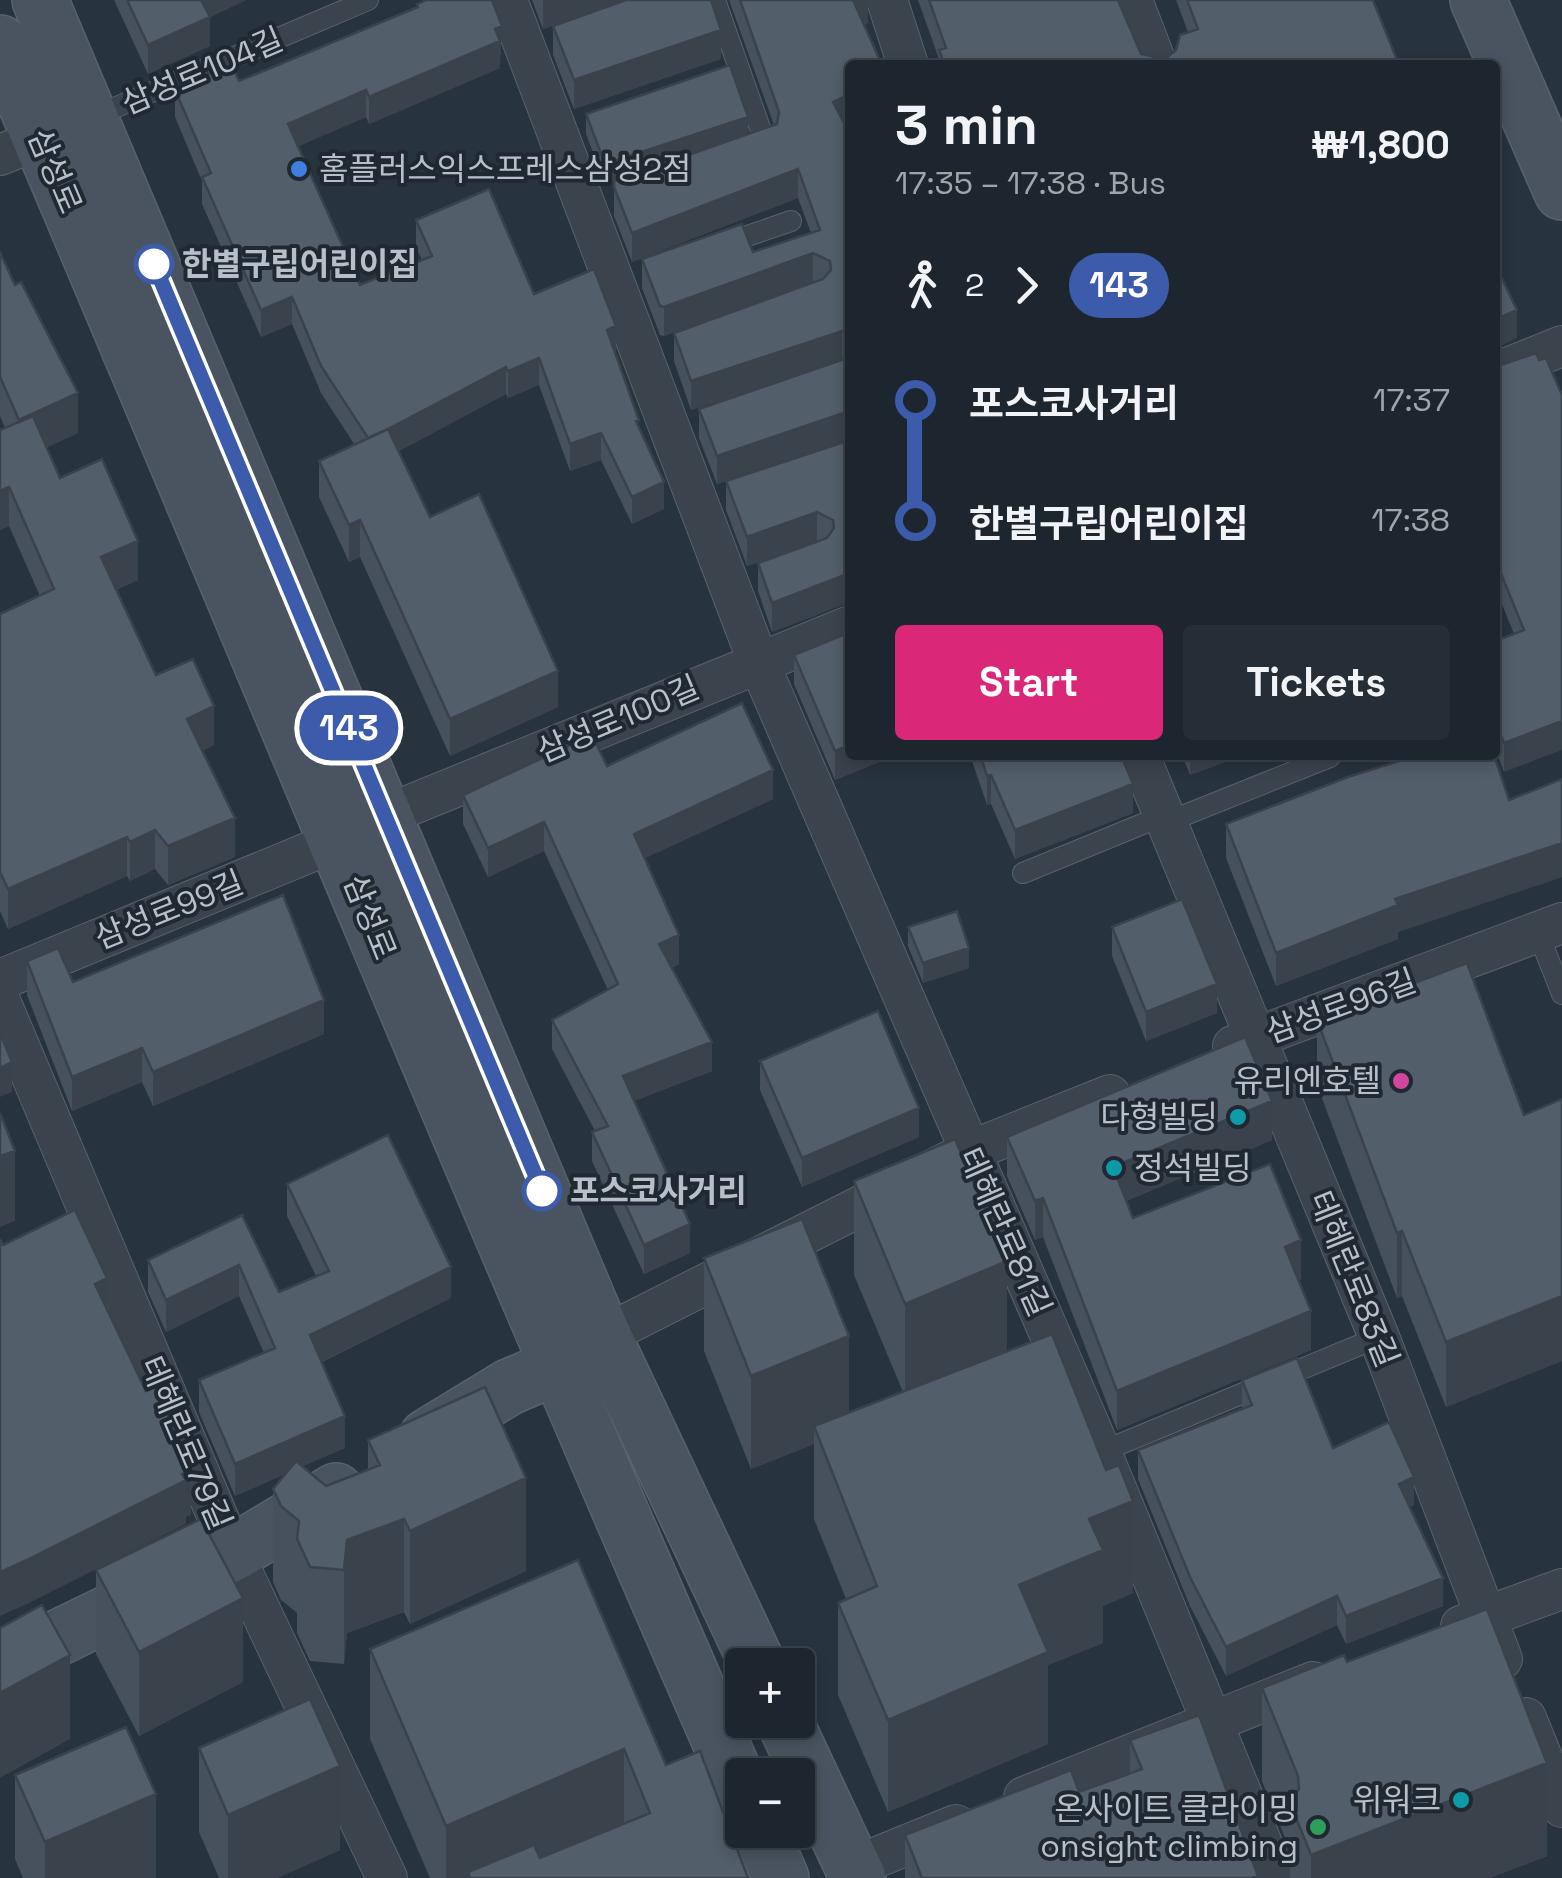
<!DOCTYPE html>
<html lang="en">
<head>
<meta charset="utf-8">
<style>
  :root { --surface:#1d262e; --page:#252e36; --text:#f1f3f6; --muted:#a0a5aa; --line:#3b434a; --accent:#db2777 }
  body { margin:0; font-family:"Space Grotesk","Noto Sans KR",sans-serif; background:var(--page); color:var(--text); height:100vh; display:flex; flex-direction:column; font-size:38px; white-space:nowrap }
  * { box-sizing:border-box; margin:0 }
  p { font-size:32px; color:var(--muted) }
  .icon { flex:none; width:55px; height:55px; fill:none; stroke:currentColor; stroke-width:2; stroke-linecap:round; stroke-linejoin:round }
  .map { position:relative; flex:1; overflow:hidden }
  .drawer { position:absolute; left:845px; top:60px; width:655px; height:700px; display:flex; flex-direction:column; background:var(--surface); border-radius:10px; box-shadow:0 5px 15px #0003,0 0 0 2px var(--line) }
  .drawer>* { flex:none }
  .badge { padding:0 20px; border-radius:32px; font-size:35px; line-height:65px }
  .buttons { position:absolute; left:725px; top:1648px; display:grid; gap:20px }
  .buttons a { display:grid; place-items:center; width:90px; height:90px; border-radius:10px; background:var(--surface); box-shadow:0 5px 15px #0003,0 0 0 2px var(--line); font-size:50px }
  .map>.badge { position:absolute; translate:-50% -50%; box-shadow:0 0 0 5px #fff }
  .legs { display:flex; align-items:center; gap:15px; height:110px; padding:0 50px; font-size:32px }
  .legs p { margin-inline-start:auto }
  .summary { display:flex; align-items:center; justify-content:space-between; height:170px; padding:0 50px }
  h1 { font-size:55px; font-weight:700; line-height:75px }
  .primary-button { display:flex; gap:20px; margin-top:auto; padding:20px 50px }
  .primary-button a { flex:1; height:115px; border-radius:10px; background:var(--accent); color:#fff; font-size:40px; font-weight:700; line-height:115px; text-align:center }
  .primary-button a+a { background:var(--page); color:var(--text) }
  ul { padding:0 50px; list-style:none }
  li { display:flex; align-items:center; gap:35px; height:120px; font-size:38px }
  li i { display:grid; place-items:center; width:15px; height:100%; margin:0 12px; background:currentColor }
  li i::after { content:''; width:25px; height:25px; margin:-12px; border:8px solid; border-radius:50%; background:var(--surface) }
  li p { margin-inline-start:auto }
  li:first-child i { background:linear-gradient(#0000 50%,currentColor 0) }
  li:last-child i { background:linear-gradient(currentColor 50%,#0000 0) }
  .map>svg:first-child { display:block }
  .lines { fill:none; stroke-linecap:round; stroke-linejoin:round }
  .lane-casing { stroke:#59626b; stroke-width:22 }
  .street-casing { stroke:#59626b; stroke-width:42 }
  .secondary-casing { stroke:#59626b; stroke-width:58 }
  .lane { stroke:#3b444d; stroke-width:20 }
  .street { stroke:#3b444d; stroke-width:40 }
  .secondary { stroke:#495460; stroke-width:55 }
  .wall { fill:#47515c }
  .shaded-wall { fill:#3a424b }
  .building { fill:#535e6b; stroke:#3a424b; stroke-width:2.5 }
  .line-1-casing { stroke:#fff; stroke-width:22 }
  .line-1 { stroke:#3d5bab; stroke-width:15 }
  .shop-dot { fill:#3f7fe0; stroke:#202932; stroke-width:4 }
  .stop-1-dot { fill:#fff; stroke:#3d5bab; stroke-width:5 }
  .hotel-dot { fill:#d1479c; stroke:#202932; stroke-width:4 }
  .culture-dot { fill:#0f9aa8; stroke:#202932; stroke-width:4 }
  .leisure-dot { fill:#2e9e5b; stroke:#202932; stroke-width:4 }
  .labels { text-anchor:middle; dominant-baseline:central; stroke-width:8; stroke-linejoin:round; paint-order:stroke }
  .street-label { font-size:32px; fill:#b7bfc8; stroke:#202932 }
  .poi-label { font-size:32px; fill:#b7bfc8; stroke:#202932; text-anchor:end }
  .stop-label { font-size:32px; font-weight:bold; fill:#b7bfc8; stroke:#202932; text-anchor:start }
</style>
</head>
<body>
<div class="map">
<svg width="1562" height="1878" viewBox="0 0 1562 1878">
  <rect width="100%" height="100%" fill="#27333d"/>
  <g class="lines">
    <defs>
      <path id="lane" d="M715 0 766 145 757 148
        M93 117 368 0
        M724 244 791 221
        M1165 823 1330 757
        M1023 873 1162 816
        M1538 933 1562 994
        M1101 1452 1379 1337"/>
      <path id="street" d="M507 0 758 661 1101 1452 1276 1878
        M887 0 908 65
        M1132 0 1157 65
        M0 155 66 128
        M1495 373 1562 346
        M1139 755 1379 1337 1502 1659
        M386 815 850 626
        M0 980 339 840
        M0 1001 233 1553 387 1878
        M1233 1046 1562 923
        M603 1336 970 1151 1110 1095
        M1461 1626 1562 1589
        M1526 1718 1562 1807
        M1024 1797 1313 1682
        M853 1867 956 1825"/>
      <path id="secondary" d="M40 0 603 1336 758 1665
        M1478 0 1562 192
        M0 43C248 625 487 1211 742 1791
        M427 1437 509 1387 556 1367
        M0 1666 233 1553 336 1491
        M784 1720 858 1878
        M760 1830 781 1878"/>
    </defs>
    <!-- lane casing -->
    <use href="#lane" class="lane-casing"/>
    <!-- street casing -->
    <use href="#street" class="street-casing"/>
    <!-- secondary casing -->
    <use href="#secondary" class="secondary-casing"/>
    <!-- lane -->
    <use href="#lane" class="lane"/>
    <!-- street -->
    <use href="#street" class="street"/>
    <!-- secondary -->
    <use href="#secondary" class="secondary"/>
  </g>
  <!-- wall -->
  <path class="wall" d="M114 0H246L210 17V46L148 74Z
    M532 0H625L543 29Z
    M729 0H868V23L864 24 850 65V123L845 125 850 134V602L772 632 758 591V563L817 541 747 566 726 510V481L846 441 717 484 699 438V409L842 360 691 410 674 361V333L814 282 664 336 660 335 642 288V259L753 252 811 233 798 198 632 262 614 216V181L619 179 605 184 586 134V114L748 134 774 125Z
    M918 0H1118L1141 54 1165 59 1176 50 1188 32 1176 0H1373L1399 65H939V59Z
    M417 4 502 53 500 54V68L369 124 366 117 298 146 360 285 422 260 416 247V220L534 294 616 353 664 509 632 524 601 460 570 471 539 385 508 398 506 394 399 451 430 517 558 707 450 756 360 557 349 562 319 497V461L354 444 321 393 292 324 261 337 202 204V181L175 117V90L239 81 417 8Z
    M553 26 721 59 574 109 553 55Z
    M0 252 78 433 47 447 60 478 138 580 116 590 156 675 214 745 202 751 235 857 168 885 155 869 130 881 127 876 8 929 0 911V614L40 596 9 526 0 530V430L5 428 0 416Z
    M1539 360 1562 395 1504 772 1495 748V641L1514 634 1495 587V367Z
    M794 655 850 755H896L835 780 794 684Z
    M970 755H1121L1133 813 1015 859 991 804 987 805Z
    M1182 755H1244L1190 775Z
    M607 766 773 799 645 858 679 964 672 968 712 1071 634 1101 690 1253 644 1274 592 1161V1132L595 1131 552 1049V1020L608 990 544 851 488 877 463 824V795Z
    M1562 779V877L1398 932V939L1276 986 1226 858V824L1509 800Z
    M908 927 969 968 923 983 908 946Z
    M1112 927 1217 1013 1146 1041 1112 956Z
    M27 961 73 982 324 1034 153 1106 142 1082 72 1111 27 995Z
    M1317 1020 1524 1115 1562 1099V1361L1446 1407 1402 1296 1397 1298 1317 1085Z
    M760 1061 919 1137 802 1187 760 1090Z
    M1007 1137 1272 1140 1126 1201 1133 1218 1301 1279 1299 1280 1311 1350 1117 1430 1043 1237 1035 1240 1007 1176Z
    M854 1181 1007 1351 1133 1593 1103 1606V1643L1048 1665V1744L888 1812 838 1695V1603L846 1599 814 1519V1444L751 1469 704 1351V1258L849 1413 903 1392 854 1275Z
    M287 1184 451 1298 322 1362 345 1448 302 1466 326 1486 368 1470V1440L526 1571 410 1624 404 1612 347 1633 344 1664 310 1661 297 1633V1613L281 1600 273 1582V1489L285 1474 235 1496 199 1412V1380L264 1353 239 1296 166 1332 148 1292V1260L242 1215 279 1292 316 1276 287 1216Z
    M1242 1380 1414 1505 1410 1507 1443 1606 1346 1644 1337 1625 1226 1676 1190 1606 1138 1479V1450L1242 1409Z
    M96 1570 243 1682 139 1736 96 1654Z
    M370 1649 666 1765 748 1878H430L370 1739Z
    M1347 1662 1547 1856 1490 1878H1290V1850L1262 1781V1688Z
    M1130 1740 1258 1878 1079 1792 1130 1773Z
    M199 1748 340 1850 277 1878H219L199 1832Z
    M15 1775 156 1878H23L15 1859Z
    M905 1835 922 1878H905Z"/>
  <!-- shaded-wall -->
  <path class="shaded-wall" d="M198 0H246L204 20 210 17V46L148 74V45Z
    M543 0H625L543 29Z
    M853 0H868V23L853 29Z
    M502 26 500 68 369 124V97Z
    M721 30V59L574 109V80Z
    M366 90V117L288 151V124Z
    M850 94V123L833 131V102Z
    M748 117V136L605 184V164Z
    M798 169V198L632 262V233Z
    M813 253V282L664 336V307Z
    M292 297V324L261 337V310Z
    M1517 310V338L1495 349V320Z
    M616 326V353L607 330Z
    M842 331V360L691 410V381Z
    M539 358V385L508 398V371Z
    M506 367V394L369 467V440Z
    M78 393V433L19 459V420Z
    M846 412V441L717 484V456Z
    M601 433V460L570 471V444Z
    M664 482V509L632 524V497Z
    M9 487V526L0 530V491Z
    M817 512V541L747 566V537Z
    M360 520V557L349 562V525Z
    M138 541V580L101 597V557Z
    M850 573V602L772 632V603Z
    M558 671V707L450 756V719Z
    M214 706V745L187 758V719Z
    M1562 721V750L1504 772V743Z
    M850 745V755H896L835 780V751Z
    M1190 755H1244L1190 775Z
    M773 770V799L634 863V834Z
    M991 775V804L987 805V776Z
    M1133 784V813L1015 859V830Z
    M235 818V857L168 885V846Z
    M544 822V851L488 877V848Z
    M155 830V869L130 881V842Z
    M127 837V876L8 929V889Z
    M1562 843V877L1398 932V939L1276 986V953L1395 899Z
    M679 935V964L659 973V944Z
    M969 948V968L923 983V963Z
    M1217 984V1013L1146 1041V1012Z
    M324 1000V1034L153 1106V1072Z
    M712 1042V1071L623 1105V1076Z
    M142 1048V1082L72 1111V1077Z
    M12 1062V1092L0 1097V1068Z
    M1272 1101V1140L1113 1206V1167Z
    M919 1108V1137L802 1187V1158Z
    M15 1151V1221L0 1227V1156Z
    M1043 1198V1237L1035 1240V1201Z
    M690 1224V1253L644 1274V1245Z
    M1402 1231V1296L1397 1298V1233Z
    M1301 1240V1279L1285 1286V1247Z
    M1007 1261V1355L905 1398V1304Z
    M239 1265V1296L166 1332V1300Z
    M451 1267V1298L310 1367V1335Z
    M107 1278V1323L95 1284Z
    M1562 1296V1361L1446 1407V1342Z
    M1311 1311V1350L1117 1430V1391Z
    M849 1336V1430L814 1426V1444L751 1469V1376Z
    M345 1416V1448L235 1496V1464Z
    M191 1470V1515L186 1517V1524L27 1604 0 1616V1572Z
    M1414 1477V1505L1399 1512V1484Z
    M526 1478V1571L410 1624V1531Z
    M1133 1501V1593L1103 1606V1643L1048 1665V1744L888 1812V1720L1019 1585 1089 1519Z
    M404 1519V1612L347 1633 344 1664V1570L347 1540Z
    M1443 1578V1606L1346 1644V1616Z
    M1337 1596V1625L1226 1676V1647Z
    M243 1598V1682L139 1736V1652Z
    M70 1655V1739L0 1778V1693Z
    M624 1749V1839L533 1878 468 1872V1878H446V1826Z
    M1547 1763V1856L1490 1878H1311V1855Z
    M340 1766V1850L277 1878H228V1815Z
    M156 1794V1878H45V1842Z"/>
  <!-- building -->
  <path class="building" d="M127 0H201L210 17 148 45Z
    M426 0H492L502 26 495 29 500 41 369 97 366 90 288 124 360 285 432 256 416 220 489 189 534 294 594 269 616 326 607 330 639 420 636 421 664 482 632 497 601 433 570 444 539 358 508 371 506 367 388 429 368 438 321 366 292 297 261 310 202 177 211 173 175 90 231 63 239 81 418 7 417 4Z
    M626 0H711L721 30 574 80 553 26Z
    M740 0H853L882 65H850V94L833 102 850 134V335L842 331 691 381 674 333 823 279 831 270 830 261 813 253 664 307 660 306 642 259 742 224 753 252 820 230 798 169 632 233 614 187V181L777 124 779 112Z
    M929 0H1118L1141 54 1165 59 1176 50 1180 35 1198 29 1187 0H1373L1399 65H945L939 50 946 48Z
    M730 65 748 117 605 164 586 114Z
    M0 252 15 285 21 282 78 393 19 420 0 377Z
    M1495 264 1517 310 1495 320Z
    M1536 353 1539 360 1546 358 1562 395V721L1504 743 1495 720V641L1524 630 1495 559V367Z
    M850 357V414L846 412 717 456 699 409Z
    M33 416 60 478 102 459 138 541 101 557 156 675 193 659 214 706 187 719 235 818 168 846 155 830 130 842 127 837 8 889 0 872V614L54 589 9 487 0 491V430Z
    M388 429 430 517 479 494 558 671 450 719 360 520 349 525 319 461Z
    M850 440V573L772 603 758 563 827 538 834 528 833 520 817 512 747 537 726 481Z
    M850 632V745L835 751 794 655Z
    M742 703 773 770 634 834 679 935 659 944 712 1042 623 1076 690 1224 644 1245 592 1132 608 1126 552 1020 618 984 544 822 488 848 463 795 592 735 607 766Z
    M980 755H1121L1133 784 1015 830 991 775 987 776Z
    M1418 755H1494L1509 800 1562 779V843L1395 899 1398 905 1276 953 1226 824 1348 777Z
    M283 895 324 1000 153 1072 142 1048 72 1077 27 961 58 948 73 982Z
    M1182 899 1217 984 1146 1012 1112 927Z
    M957 911 969 948 923 963 908 927Z
    M1467 963 1524 1115 1562 1099V1296L1446 1342 1402 1231 1397 1233 1317 1020Z
    M878 1011 919 1108 802 1158 760 1061Z
    M0 1033 12 1062 0 1068Z
    M1245 1037 1272 1101 1113 1167 1133 1218 1270 1164 1301 1240 1285 1247 1311 1311 1117 1391 1043 1198 1035 1201 1007 1137Z
    M0 1113 15 1151 0 1156Z
    M388 1135 451 1267 310 1335 345 1416 235 1464 199 1380 275 1348 239 1265 166 1300 148 1260 242 1215 279 1292 329 1271 287 1184Z
    M955 1139 1007 1261 905 1304 854 1181Z
    M75 1210 107 1278 95 1284 146 1391 156 1386 191 1470 182 1474 186 1480 27 1560 0 1572V1239L3 1245Z
    M802 1219 849 1336 751 1376 704 1258Z
    M1052 1334 1106 1470 1119 1465 1133 1501 1089 1519 1103 1550 1019 1585 1048 1652 888 1720 838 1603 877 1586 814 1426Z
    M1297 1358 1333 1448 1389 1422 1414 1477 1399 1484 1443 1578 1346 1616 1337 1596 1226 1647 1190 1577 1138 1450 1252 1405 1242 1380Z
    M485 1387 526 1478 410 1531 404 1519 347 1540 344 1570 310 1567 297 1539 299 1521 281 1506 273 1489 296 1461 326 1486 380 1465 368 1440Z
    M201 1519 243 1598 139 1652 96 1570Z
    M578 1560 666 1765 700 1751 748 1878H470L468 1872 534 1845 540 1858 650 1813 624 1749 446 1826 370 1649Z
    M42 1605 70 1655 0 1693V1628Z
    M1487 1609 1547 1763 1311 1855 1290 1803 1299 1789 1298 1776 1262 1688 1344 1655 1347 1662Z
    M310 1699 340 1766 228 1815 199 1748Z
    M1199 1715 1258 1876 1252 1878H922L905 1835 1071 1770 1079 1792 1142 1769 1130 1740Z
    M126 1727 156 1794 45 1842 15 1775Z"/>
  <g class="lines">
    <defs>
      <path id="line-1" d="M154 264 542 1191"/>
    </defs>
    <!-- line-1 casing -->
    <use href="#line-1" class="line-1-casing"/>
    <!-- line-1 -->
    <use href="#line-1" class="line-1"/>
  </g>
  <!-- markers -->
  <circle class="shop-dot" cx="299" cy="169" r="10"/>
  <g class="stop-1-dot">
    <circle cx="154" cy="264" r="18"/>
    <circle cx="542" cy="1191" r="18"/>
  </g>
  <circle class="hotel-dot" cx="1401" cy="1081" r="10"/>
  <g class="culture-dot">
    <circle cx="1238" cy="1117" r="10"/>
    <circle cx="1114" cy="1168" r="10"/>
    <circle cx="1461" cy="1800" r="10"/>
  </g>
  <circle class="leisure-dot" cx="1318" cy="1827" r="10"/>
  <g class="labels">
    <!-- street labels -->
    <g class="street-label">
      <text transform="translate(202 71) rotate(-23)">삼성로104길</text>
      <text transform="translate(55 171) rotate(67)">삼성로</text>
      <text transform="translate(618 719) rotate(-23)">삼성로100길</text>
      <text transform="translate(169 910) rotate(-22)">삼성로99길</text>
      <text transform="translate(370 917) rotate(68)">삼성로</text>
      <text transform="translate(1341 1006) rotate(-20)">삼성로96길</text>
      <text transform="translate(1005 1232) rotate(66)">테헤란로81길</text>
      <text transform="translate(1354 1279) rotate(68)">테헤란로83길</text>
      <text transform="translate(186 1443) rotate(67)">테헤란로79길</text>
    </g>
    <!-- poi labels -->
    <g class="poi-label">
      <text x="319" y="169" text-anchor="start">홈플러스익스프레스삼성2점</text>
      <text x="1381" y="1081">유리엔호텔</text>
      <text x="1218" y="1117">다형빌딩</text>
      <text x="1134" y="1168" text-anchor="start">정석빌딩</text>
      <text x="1441" y="1800">위워크</text>
      <text x="1298" y="1809">온사이트 클라이밍<tspan x="1298" dy="37">onsight climbing</tspan></text>
    </g>
    <!-- stop labels -->
    <g class="stop-label">
      <text x="182" y="264">한별구립어린이집</text>
      <text x="570" y="1191">포스코사거리</text>
    </g>
  </g>
</svg>
<div class="buttons">
<a>+</a>
<a>−</a>
</div>
<b class="badge" style="left:349px;top:728px;background:#3d5bab;color:#fff">143</b>
<section class="drawer">
<div class="summary"><div><h1>3 min</h1><p>17:35 – 17:38 · Bus</p></div><b>₩1,800</b></div>
<div class="legs"><svg class="icon" aria-label="walk" viewBox="0 0 24 24"><circle cx="13" cy="4" r="2"/><path d="M13 8l-2 6 4 7M11 14l-3 7M7 12l3-4h3l4 4"/></svg>2<svg class="icon" aria-label="forward" viewBox="0 0 24 24"><path d="M9 5l7 7-7 7"/></svg><b class="badge" style="background:#3d5bab;color:#fff">143</b></div>
<ul>
<li><i style="color:#3d5bab"></i><b>포스코사거리</b><p>17:37</p></li>
<li><i style="color:#3d5bab"></i><b>한별구립어린이집</b><p>17:38</p></li>
</ul>
<div class="primary-button"><a>Start</a><a>Tickets</a></div>
</section>
</div>
</body>
</html>
